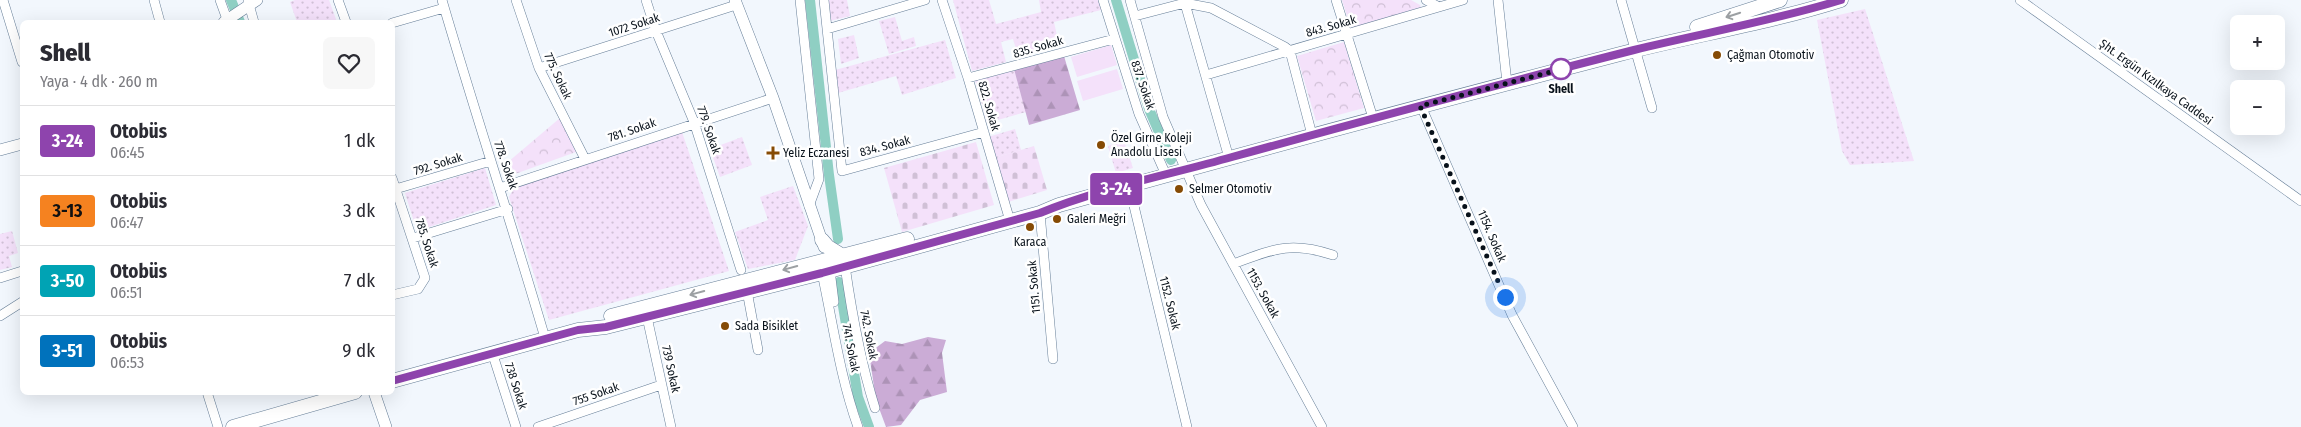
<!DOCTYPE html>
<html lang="tr">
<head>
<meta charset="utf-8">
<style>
  :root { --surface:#fff; --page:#f7f7f7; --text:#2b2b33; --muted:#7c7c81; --line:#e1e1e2 }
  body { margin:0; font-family:"Fira Sans Condensed",sans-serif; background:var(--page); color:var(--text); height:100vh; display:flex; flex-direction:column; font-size:19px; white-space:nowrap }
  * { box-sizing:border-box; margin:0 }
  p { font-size:16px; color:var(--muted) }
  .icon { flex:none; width:28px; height:28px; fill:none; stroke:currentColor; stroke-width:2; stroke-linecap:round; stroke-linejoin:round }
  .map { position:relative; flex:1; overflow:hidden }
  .drawer { position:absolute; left:20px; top:20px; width:375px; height:375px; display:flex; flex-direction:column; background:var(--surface); border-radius:8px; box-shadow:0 5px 20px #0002 }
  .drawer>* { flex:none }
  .badge { padding:0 10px; border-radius:4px; font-size:18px; line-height:32px }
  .fabs { position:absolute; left:2230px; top:15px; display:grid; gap:10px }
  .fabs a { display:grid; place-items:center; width:55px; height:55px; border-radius:8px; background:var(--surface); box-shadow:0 5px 20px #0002; font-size:25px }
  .you { position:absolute; width:25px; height:25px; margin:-12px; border:4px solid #fff; border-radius:50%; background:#1a73e8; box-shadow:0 0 0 8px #1a73e833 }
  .map>.badge { position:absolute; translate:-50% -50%; box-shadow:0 0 0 2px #fff }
  .round { display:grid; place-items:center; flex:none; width:52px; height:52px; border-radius:8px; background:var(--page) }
  .head { display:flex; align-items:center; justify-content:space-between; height:85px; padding:0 20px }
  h1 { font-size:24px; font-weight:800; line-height:38px }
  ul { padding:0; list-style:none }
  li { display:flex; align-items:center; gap:15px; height:70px; padding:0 20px; border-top:1px solid var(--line) }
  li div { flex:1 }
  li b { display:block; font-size:19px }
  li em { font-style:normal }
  li .badge { min-width:55px; font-weight:700; text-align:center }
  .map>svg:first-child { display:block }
  .grass { fill:url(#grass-dots) }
  .forest { fill:url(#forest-firs) }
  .cemetery { fill:url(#cemetery-stones) }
  .park { fill:url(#park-crowns) }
  .pitch { fill:#f4e1fa }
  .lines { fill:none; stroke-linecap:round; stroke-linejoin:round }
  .canal { stroke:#8fcfc3; stroke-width:10 }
  .minor-casing { stroke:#677f98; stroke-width:10 }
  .tertiary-casing { stroke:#677f98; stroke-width:12 }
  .primary-casing { stroke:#677f98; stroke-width:15 }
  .minor { stroke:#fff; stroke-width:9 }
  .tertiary { stroke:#fff; stroke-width:11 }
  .primary { stroke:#fff; stroke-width:14 }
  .oneway { stroke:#9ca0a3 }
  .line-casing { stroke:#fff; stroke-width:11 }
  .line { stroke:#8e44ad; stroke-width:8 }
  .walk { stroke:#08111a; stroke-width:5; stroke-dasharray:0 9 }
  .poi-dot { fill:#864b05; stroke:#fff; stroke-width:2 }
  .stop-dot { fill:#fff; stroke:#8e44ad; stroke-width:2.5 }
  .labels { text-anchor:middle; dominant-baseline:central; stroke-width:5; stroke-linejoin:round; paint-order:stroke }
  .street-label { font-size:12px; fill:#08111a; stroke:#fff }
  .poi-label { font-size:12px; fill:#08111a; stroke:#fff; text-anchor:start }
  .stop-label { font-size:12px; font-weight:bold; fill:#08111a; stroke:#fff }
</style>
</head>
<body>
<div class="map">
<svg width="2301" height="427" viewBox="0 0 2301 427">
  <defs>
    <pattern id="grass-dots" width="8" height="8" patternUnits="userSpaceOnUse" patternTransform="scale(1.25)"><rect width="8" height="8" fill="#f4e1fa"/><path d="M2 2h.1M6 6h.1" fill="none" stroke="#d0c0d6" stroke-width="1.8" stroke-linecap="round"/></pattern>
    <pattern id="forest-firs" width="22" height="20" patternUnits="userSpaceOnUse" patternTransform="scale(1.25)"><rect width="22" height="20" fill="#cbacd6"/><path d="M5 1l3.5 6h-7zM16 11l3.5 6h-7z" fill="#ad93b7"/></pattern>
    <pattern id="cemetery-stones" width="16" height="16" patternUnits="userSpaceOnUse" patternTransform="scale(1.25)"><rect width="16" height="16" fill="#f4e1fa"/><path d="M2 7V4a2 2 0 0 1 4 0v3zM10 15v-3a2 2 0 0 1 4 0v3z" fill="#d0c0d6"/></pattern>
    <pattern id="park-crowns" width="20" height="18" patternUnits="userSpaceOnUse" patternTransform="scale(1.25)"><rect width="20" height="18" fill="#f4e1fa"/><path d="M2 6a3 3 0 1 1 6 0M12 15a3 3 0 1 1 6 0" fill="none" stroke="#d0c0d6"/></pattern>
  </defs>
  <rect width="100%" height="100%" fill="#f2f7fd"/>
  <!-- grass -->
  <path class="grass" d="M295 0H329L337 22H297L290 2Z
    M827 0H847L850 16 830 21Z
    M953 0H989L996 24 1041 12 1039 0H1099L1101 10 1054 22 1059 45 1018 56 1013 39 1001 42 1006 62 972 71Z
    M1865 9 1914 161 1850 165 1842 151 1817 20Z
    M895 17 902 41 914 37 916 46 889 54 879 21Z
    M854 35 859 58 841 64 838 39Z
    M945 40 956 78 902 95 896 76 838 93 835 70Z
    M1014 69 1026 112 987 123 975 80Z
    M1015 129 1021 150 994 158 988 137Z
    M682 132 729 271 549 320 509 197 514 188Z
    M742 137 752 165 720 177 710 149Z
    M1124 141 1133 168 1116 173 1108 146Z
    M485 168 496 205 417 231 405 193Z
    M793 186 808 226 795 260 748 269 735 232 768 220 760 197Z
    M12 231 18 253 9 256 12 267 0 270V234Z"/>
  <!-- forest -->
  <path class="forest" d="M1064 56 1080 110 1029 125 1014 69Z
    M928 337 946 340 942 353 947 392 920 400 901 425 886 427 876 400 869 353 885 341 902 344Z"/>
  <!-- cemetery -->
  <path class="cemetery" d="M976 142 994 205 902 232 884 168Z
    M1034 146 1047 190 1008 202 994 158Z"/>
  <!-- park -->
  <path class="park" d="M1342 0H1411L1420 5 1422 10 1351 29Z
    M1344 42 1364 108 1316 121 1297 56Z
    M560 118 576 152 504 178 501 168Z"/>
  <!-- pitch -->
  <path class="pitch" d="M1111 45 1117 65 1077 77 1071 57Z
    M1117 69 1123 89 1083 101 1077 81Z"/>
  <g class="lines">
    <!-- canal -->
    <path class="canal" d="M231 0 240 22
      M810 0 829 175 838 239
      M1116 0 1149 109 1171 160
      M839 282 858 397 869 427"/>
    <defs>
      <path id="minor" d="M3 0 22 62
        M154 0 160 22
        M220 0 228 22
        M338 0 346 22
        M442 0C475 113 512 225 545 338
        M516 0 539 68 585 159
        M646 0 656 31 694 122 741 270
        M800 0 819 179 809 206
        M824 0 842 171 984 132
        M942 0 968 78 1010 221
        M1103 0 1139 114 1166 175
        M1130 0 1163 117 1201 205 1322 427
        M1184 0 1229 158
        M1336 0 1373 118
        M1426 0 1439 7
        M1498 0 1507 83
        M1621 0 1652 108
        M2020 0 2301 201
        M248 1 254 22
        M1135 16 1185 3 1211 8 1285 47 1290 51 1312 135
        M392 23 444 8
        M827 29 925 0
        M539 68 736 5
        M1206 75 1463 0
        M968 78 1114 39
        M1421 106 1512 315 1573 427
        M392 178 425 278 418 289 392 295
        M1129 185 1187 427
        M500 188 773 98
        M392 190 491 161
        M1040 213 1053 359
        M413 238 508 209
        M1233 264C1274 249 1290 241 1333 255
        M845 266C852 314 860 361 875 408
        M830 270 834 302
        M822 273C833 324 840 377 858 427
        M0 278 22 271
        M747 291 758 350
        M0 316 22 302
        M647 317 671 427
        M492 352 516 427
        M207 392 218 427
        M538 427 661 385"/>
      <path id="tertiary" d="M735 0 773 98 824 247
        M224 22 257 0
        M0 150 22 144
        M374 392 386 427"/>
      <path id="primary" d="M1697 27 1780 0
        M822 240 828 247 841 255
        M611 316 907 239
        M392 381 578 330 606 327 822 273 1040 213 1059 205C1245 153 1432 103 1620 54 1693 35 1769 23 1841 0
        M233 427 355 392"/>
    </defs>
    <!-- minor casing -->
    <use href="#minor" class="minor-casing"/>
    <!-- tertiary casing -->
    <use href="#tertiary" class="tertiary-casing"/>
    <!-- primary casing -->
    <use href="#primary" class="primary-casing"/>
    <!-- minor -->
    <use href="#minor" class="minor"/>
    <!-- tertiary -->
    <use href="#tertiary" class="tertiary"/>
    <!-- primary -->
    <use href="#primary" class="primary"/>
  </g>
  <!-- one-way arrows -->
  <defs><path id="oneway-shaft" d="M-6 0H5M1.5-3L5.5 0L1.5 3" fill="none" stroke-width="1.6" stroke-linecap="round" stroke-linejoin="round" transform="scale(1.25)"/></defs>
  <g class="oneway">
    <use href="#oneway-shaft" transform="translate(1733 15) rotate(162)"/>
    <use href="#oneway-shaft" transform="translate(790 268) rotate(165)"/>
    <use href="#oneway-shaft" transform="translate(697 293) rotate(165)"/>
  </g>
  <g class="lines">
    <defs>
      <path id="line" d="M392 381 578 330 606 327 822 273 1040 213C1100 188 1169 175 1232 157 1366 120 1500 84 1634 50 1703 33 1773 21 1841 0"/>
    </defs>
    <!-- line casing -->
    <use href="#line" class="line-casing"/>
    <!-- line -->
    <use href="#line" class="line"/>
    <!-- walk -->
    <path class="walk" d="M1505 297 1420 106 1566 68 1561 69"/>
  </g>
  <!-- markers -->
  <g class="poi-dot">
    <circle cx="1717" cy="55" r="5"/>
    <circle cx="1101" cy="145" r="5"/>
    <path d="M770.5 145.5h5v5h5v5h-5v5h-5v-5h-5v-5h5z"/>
    <circle cx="1179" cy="189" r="5"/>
    <circle cx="1057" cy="219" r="5"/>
    <circle cx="1030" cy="227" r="5"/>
    <circle cx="725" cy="326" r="5"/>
  </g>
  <circle class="stop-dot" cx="1561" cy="69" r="10"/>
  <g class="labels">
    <!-- street labels -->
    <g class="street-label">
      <text transform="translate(634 25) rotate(-18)">1072 Sokak</text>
      <text transform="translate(1331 26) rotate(-16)">843. Sokak</text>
      <text transform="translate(1038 47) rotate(-16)">835. Sokak</text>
      <text transform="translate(558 76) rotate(65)">775. Sokak</text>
      <text transform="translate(2156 82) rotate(36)">Şht. Ergün Kızılkaya Caddesi</text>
      <text transform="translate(1143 85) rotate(71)">837. Sokak</text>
      <text transform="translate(989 106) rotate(74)">822. Sokak</text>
      <text transform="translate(632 130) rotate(-19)">781. Sokak</text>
      <text transform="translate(709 130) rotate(71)">779. Sokak</text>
      <text transform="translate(885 146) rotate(-15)">834. Sokak</text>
      <text transform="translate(438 164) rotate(-17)">792. Sokak</text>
      <text transform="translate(506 165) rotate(71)">778. Sokak</text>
      <text transform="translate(1492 236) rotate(67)">1154. Sokak</text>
      <text transform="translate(427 243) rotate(72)">785. Sokak</text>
      <text transform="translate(1034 287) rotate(-95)">1151. Sokak</text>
      <text transform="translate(1263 293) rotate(61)">1153. Sokak</text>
      <text transform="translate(1170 303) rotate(76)">1152. Sokak</text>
      <text transform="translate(869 335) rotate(79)">742. Sokak</text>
      <text transform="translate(851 348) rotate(79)">741. Sokak</text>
      <text transform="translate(671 369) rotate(78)">739 Sokak</text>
      <text transform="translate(516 386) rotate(72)">738 Sokak</text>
      <text transform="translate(596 394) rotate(-19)">755 Sokak</text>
    </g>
    <!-- poi labels -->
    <g class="poi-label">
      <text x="1727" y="55">Çağman Otomotiv</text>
      <text x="1111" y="138">Özel Girne Koleji<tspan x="1111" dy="14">Anadolu Lisesi</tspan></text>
      <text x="783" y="153">Yeliz Eczanesi</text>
      <text x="1189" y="189">Selmer Otomotiv</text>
      <text x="1067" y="219">Galeri Meğri</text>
      <text x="1030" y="242" text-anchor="middle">Karaca</text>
      <text x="735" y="326">Sada Bisiklet</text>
    </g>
    <!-- stop labels -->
    <g class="stop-label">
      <text x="1561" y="89">Shell</text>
    </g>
  </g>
</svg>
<div class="fabs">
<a>+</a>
<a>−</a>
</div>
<div class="you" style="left:1505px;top:297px"></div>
<b class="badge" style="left:1116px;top:189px;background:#8e44ad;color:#fff">3-24</b>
<section class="drawer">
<div class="head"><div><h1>Shell</h1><p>Yaya · 4 dk · 260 m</p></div><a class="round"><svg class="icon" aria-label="heart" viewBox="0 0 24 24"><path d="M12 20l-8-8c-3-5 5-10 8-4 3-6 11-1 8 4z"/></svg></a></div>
<ul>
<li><span class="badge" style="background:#8e44ad;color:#fff">3-24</span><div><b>Otobüs</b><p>06:45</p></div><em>1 dk</em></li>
<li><span class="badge" style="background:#f58220;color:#111">3-13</span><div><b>Otobüs</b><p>06:47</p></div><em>3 dk</em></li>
<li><span class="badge" style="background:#00a3b4;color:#fff">3-50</span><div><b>Otobüs</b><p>06:51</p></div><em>7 dk</em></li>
<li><span class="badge" style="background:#0072bc;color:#fff">3-51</span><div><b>Otobüs</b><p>06:53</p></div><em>9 dk</em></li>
</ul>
</section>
</div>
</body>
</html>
